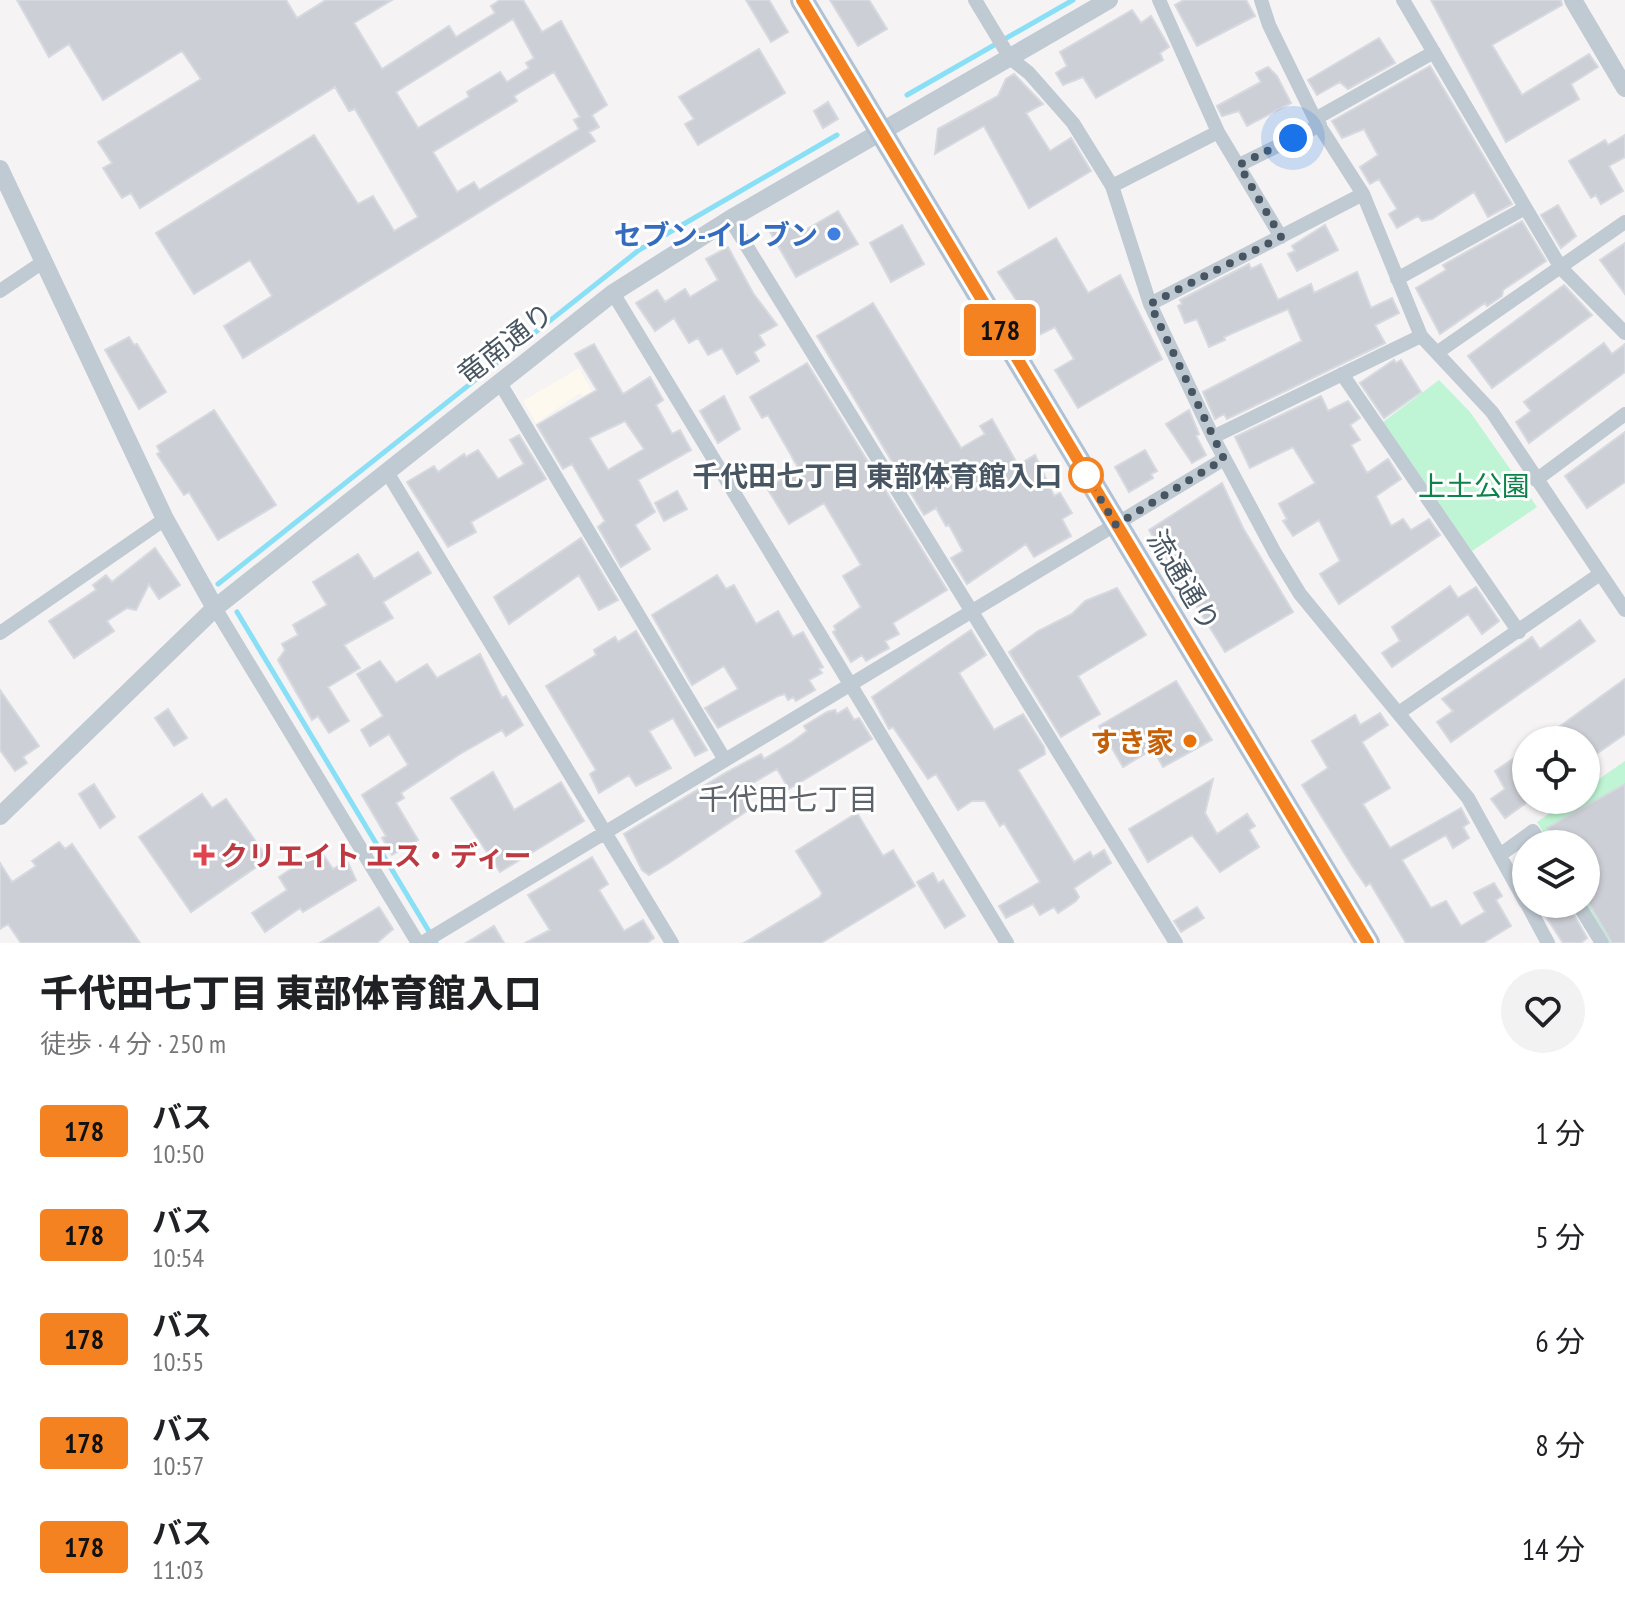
<!DOCTYPE html>
<html lang="ja">
<head>
<meta charset="utf-8">
<style>
  :root { --surface:#fff; --page:#f2f2f2; --text:#202124; --muted:#757577 }
  body { margin:0; font-family:"PT Sans Narrow","Noto Sans JP",sans-serif; background:var(--page); color:var(--text); height:100vh; display:flex; flex-direction:column; font-size:30px; white-space:nowrap }
  * { box-sizing:border-box; margin:0 }
  p { font-size:26px; color:var(--muted) }
  .icon { flex:none; width:44px; height:44px; fill:none; stroke:currentColor; stroke-width:2; stroke-linecap:round; stroke-linejoin:round }
  .map { position:relative; height:943px; overflow:hidden }
  .details { display:flex; flex-direction:column; background:var(--surface); flex:1 }
  .details>* { flex:none }
  .badge { padding:0 16px; border-radius:6px; font-size:28px; line-height:52px }
  .tools { position:absolute; left:1512px; top:726px; display:grid; gap:16px }
  .tools a { display:grid; place-items:center; width:88px; height:88px; border-radius:50%; background:var(--surface); box-shadow:0 2px 6px #0004; font-size:40px }
  .you { position:absolute; width:40px; height:40px; margin:-20px; border:6px solid #fff; border-radius:50%; background:#1a73e8; box-shadow:0 0 0 12px #1a73e833 }
  .map>.badge { position:absolute; translate:-50% -50%; box-shadow:0 0 0 4px #fff }
  .round { display:grid; place-items:center; flex:none; width:84px; height:84px; border-radius:42px; background:var(--page) }
  .summary { display:flex; align-items:center; justify-content:space-between; height:136px; padding:0 40px }
  h1 { font-size:38px; font-weight:800; line-height:60px }
  ul { padding:0; list-style:none }
  li { display:flex; align-items:center; gap:24px; height:104px; padding:0 40px }
  li div { flex:1 }
  li b { display:block; font-size:30px }
  li em { font-style:normal }
  li .badge { min-width:88px; font-weight:700; text-align:center }
  .map>svg:first-child { display:block }
  .commercial { fill:#fef9ee }
  .green { fill:#bff5d4 }
  .lines { fill:none; stroke-linecap:round; stroke-linejoin:round }
  .stream { stroke:#88dff6; stroke-width:5 }
  .building { fill:#cccfd5; stroke:#d6d9df; stroke-width:2; fill-rule:evenodd }
  .minor { stroke:#c0cad3; stroke-width:14 }
  .tertiary { stroke:#c0cad3; stroke-width:18 }
  .primary { stroke:#b0c2d4; stroke-width:24 }
  .line-casing { stroke:#fff; stroke-width:18 }
  .line { stroke:#f58220; stroke-width:12 }
  .walk { stroke:#485663; stroke-width:8; stroke-dasharray:0 14.4 }
  .shop-dot { fill:#3f7fe0; stroke:#fff; stroke-width:3 }
  .stop-dot { fill:#fff; stroke:#f58220; stroke-width:4 }
  .food-dot { fill:#e8710a; stroke:#fff; stroke-width:3 }
  .health-dot { fill:#e0444e; stroke:#fff; stroke-width:3 }
  .labels { text-anchor:middle; dominant-baseline:central; stroke-width:6; stroke-linejoin:round; paint-order:stroke }
  .shop-label { font-size:28px; font-weight:bold; fill:#366cbe; stroke:#fff; text-anchor:end }
  .street-label { font-size:28px; fill:#485663; stroke:#fff }
  .stop-label { font-size:28px; font-weight:bold; fill:#485663; stroke:#fff; text-anchor:end }
  .park-label { font-size:28px; fill:#0d8349; stroke:#fff }
  .food-label { font-size:28px; font-weight:bold; fill:#c56008; stroke:#fff; text-anchor:end }
  .health-label { font-size:28px; font-weight:bold; fill:#be3a42; stroke:#fff; text-anchor:start }
  .neighbourhood-label { font-size:30px; fill:#5e6369; stroke:#fff }
</style>
</head>
<body>
<div class="map">
<svg width="1625" height="943" viewBox="0 0 1625 943">
  <rect width="100%" height="100%" fill="#f5f3f3"/>
  <!-- commercial -->
  <path class="commercial" d="M579 368 592 391 583 396 580 393 536 423 523 401Z"/>
  <!-- green -->
  <path class="green" d="M1439 380 1470 412 1537 507 1472 551 1383 422Z
    M1625 761V943H1609L1586 904V844H1551L1537 822 1569 800H1586V788Z"/>
  <g class="lines">
    <!-- stream -->
    <path class="stream" d="M907 95 1073 0
      M218 584 639 250 837 135
      M237 612 436 943"/>
  </g>
  <!-- building -->
  <path class="building" d="M17 0H286L297 18 326 0H392L354 23 382 69 449 26 456 37 495 13 491 6 500 0H523L542 32 561 21 607 105 592 115 599 127 589 132 595 141 243 358 224 326 272 296 250 260 194 294 156 233 314 135 358 204 373 196 394 231 418 217 355 109 349 111 335 87 140 208 131 193 122 198 103 168 112 163 98 142 201 79 182 51 103 100 69 44 49 57ZM513 19 534 58 526 63 529 68 507 82 500 72 467 92 469 97 418 128 396 92ZM554 72 580 117 574 120 579 129 479 190 474 182 457 192 433 152 517 101 514 96Z
    M746 0H769L788 32 771 42Z
    M830 0H869L887 29 858 46Z
    M1184 0H1246L1255 16 1197 46 1175 5Z
    M1431 0H1561L1562 5 1492 45 1522 95 1589 54 1598 67 1571 84 1579 99 1506 142Z
    M1132 10 1141 23 1151 16 1169 47 1160 53 1163 60 1096 98 1083 77 1063 85 1056 73 1067 66 1060 52Z
    M1379 38 1395 63 1348 89 1340 82 1317 95 1308 80Z
    M759 49 785 93 698 145 685 124 694 119 679 97Z
    M1430 66 1512 204 1488 217 1474 192 1432 219 1422 221 1418 216 1397 228 1389 214 1397 209 1379 179 1370 184 1360 167 1378 155 1364 129 1342 138 1332 121Z
    M1268 67 1277 76 1291 103 1247 126 1239 111 1222 116 1217 106 1261 82 1256 73Z
    M1014 74 1043 104 1026 113 1050 151 1071 138 1091 171 1029 208 984 126 935 154 938 129 998 96 1006 79Z
    M828 102 838 119 823 128 814 111Z
    M1625 135V157L1609 166 1623 191 1601 204 1596 195 1591 198 1569 161 1605 140 1608 145Z
    M1558 205 1576 236 1561 248 1541 215Z
    M838 211 858 244 796 277 769 230 786 220 791 228 797 225 802 232Z
    M1522 221 1546 261 1503 290 1502 296 1487 306 1485 303 1440 334 1416 288 1446 270 1443 265Z
    M902 225 924 264 891 282 870 243Z
    M1325 225 1338 250 1297 271 1288 254 1295 251 1292 246Z
    M1056 238 1088 293 1120 275 1162 359 1078 408 1055 370 1074 359 1055 327 1039 335 998 272Z
    M1625 243V294L1600 260Z
    M728 247 753 293 777 325 759 335 765 345 754 352 759 361 737 374 722 348 708 355 698 338 689 343 674 318 655 331 636 303 657 290 665 302 685 289 690 297 718 280 706 259Z
    M1249 264 1251 269 1261 264 1278 300 1311 284 1314 293 1357 272 1371 308 1392 298 1399 313 1375 325 1385 343 1227 419 1224 414 1215 419 1203 392 1302 341 1288 309 1224 337 1225 340 1209 347 1197 319 1185 323 1178 306 1182 304 1180 300Z
    M1564 285 1592 315 1492 388 1468 356Z
    M873 303 961 448 985 434 980 426 992 419 1018 465 1035 455 1054 496 1060 493 1072 513 1062 519 1071 536 1034 557 1026 544 967 584 951 558 963 551 949 525 946 526 936 508 924 515 817 336Z
    M129 337 134 345 137 344 166 392 139 409 105 350Z
    M1604 343 1612 354 1625 344V372L1529 443 1516 422 1531 411 1524 402Z
    M594 344 623 394 650 377 663 400 656 405 672 434 680 430 691 450 638 480 655 512 635 525 650 549 621 567 598 527 605 521 572 464 563 469 537 425 597 390 575 354ZM625 421 644 449 608 470 589 438Z
    M1394 360 1396 363 1401 360 1421 392 1384 418 1360 383Z
    M807 363 947 590 893 623 899 634 885 641 889 648 866 661 862 655 851 662 833 632 836 630 834 626 861 607 843 576 861 565 824 503 789 524 767 488 799 469 768 415 762 418 750 397Z
    M724 396 740 429 718 443 700 411Z
    M1321 396 1328 411 1348 401 1360 418 1350 425 1360 440 1351 445 1367 473 1388 459 1401 479 1376 496 1391 526 1403 519 1411 530 1429 519 1440 535 1339 604 1320 574 1340 561 1319 520 1293 536 1283 521 1287 519 1279 504 1315 483 1293 447 1250 468 1235 437Z
    M214 410 276 505 218 540 189 492 184 495 157 454 160 452 157 446Z
    M1189 410 1199 434 1196 436 1206 455 1192 463 1166 424Z
    M1625 432V482L1587 508 1565 476Z
    M519 435 546 479 471 522 476 532 448 547 407 482 434 466 438 472 464 454 466 457 478 450 498 479 524 464 510 440Z
    M1145 450 1157 471 1151 474 1153 478 1129 492 1115 467Z
    M1222 483 1243 528 1293 612 1225 652 1149 530Z
    M677 491 687 509 664 521 655 503Z
    M581 538 618 600 599 610 579 575 509 624 494 597Z
    M155 548 180 585 159 599 149 584 136 610 127 608 107 621 114 631 74 658 49 621 96 590 93 585 106 575 112 582Z
    M418 552 431 573 383 602 393 618 344 645 360 668 328 687 349 721 329 733 318 716 312 720 278 660 285 650 282 644 298 635 293 625 327 605 313 582 358 554 374 579Z
    M717 575 726 589 734 585 756 624 778 611 793 637 803 632 823 667 819 669 822 673 809 680 815 690 796 701 793 697 788 700 785 694 778 696 718 728 705 708 738 689 724 666 692 685 652 615Z
    M1450 586 1458 598 1476 587 1499 621 1482 634 1468 614 1392 667 1382 653 1400 641 1392 627Z
    M1117 588 1146 635 1078 676 1100 714 1061 737 1009 652 1038 631 1072 614 1085 601Z
    M1580 620 1595 641 1451 742 1437 722 1453 711 1442 699 1532 637 1540 649Z
    M971 630 986 655 959 673 994 730 1023 714 1044 747 1045 754 1018 770 1074 862 1090 852 1093 857 1104 850 1111 863 1074 888 1079 897 1076 901 1058 913 1054 907 1040 915 1033 904 1006 918 999 906 1040 882 1004 823 1000 826 985 801H972L958 810 936 774 928 779 893 727 889 729 872 697Z
    M636 631 707 750 695 756 673 718 649 731 671 768 636 786 629 775 599 793 590 774 596 770 546 686 596 655 594 650 615 637 618 642Z
    M480 654 502 698 506 696 523 725 506 736 502 730 460 754 401 793 404 798 396 803 418 840 392 855 382 838 386 836 362 795 408 765 389 734 370 746 361 730 383 716 357 674 380 661 396 683 427 664 437 678Z
    M1625 679V734L1586 761V740H1541Z
    M1176 681 1212 740 1163 767 1153 749 1123 767 1099 726Z
    M0 690 39 746 23 757 27 763 15 771 0 750Z
    M847 708 854 720 859 718 872 739 789 789 777 769 739 791 750 809 669 863 649 875 642 870 624 834 727 772 761 754 764 759 792 742 807 731 804 726 827 712 835 710 837 714Z
    M168 709 187 738 174 746 155 718Z
    M1380 713 1388 725 1362 742 1390 788 1363 804 1390 848 1461 808 1469 823 1463 827 1469 838 1453 848 1446 835 1402 860 1431 908 1446 901 1461 926 1485 912 1474 893 1494 883 1502 896 1496 900 1511 926 1483 943H1406L1370 883 1366 886 1353 867 1302 785 1328 768 1312 741 1355 715 1360 725Z
    M1526 750V803L1505 818 1491 799 1505 789 1495 771Z
    M493 772 514 810 561 782 584 821 500 872 451 798Z
    M1213 779 1205 813 1217 834 1247 814 1255 826 1249 830 1259 847 1220 872 1192 835 1148 862 1129 829Z
    M94 784 115 817 100 828 79 794Z
    M1625 784V943H1612L1586 898V844H1556L1547 828Z
    M202 794 212 808 226 799 268 859 191 912 139 837Z
    M857 813 883 856 893 850 915 886 821 943H744L820 897 822 893 796 851Z
    M59 842 65 849 72 844 140 943H21L8 924 0 929V863L12 882 36 866 32 861Z
    M320 850 333 869 347 861 356 880 303 912 300 908 265 932 252 913 287 890 279 877Z
    M592 857 608 884 599 890 624 931 643 920 654 938 647 943H525L550 930 528 895Z
    M933 873 938 883 943 880 965 916 945 928 917 882Z
    M1542 904H1568L1587 938 1581 943H1563L1543 912 1546 910Z
    M379 907 393 929 377 943H320Z
    M1197 907 1204 918 1181 932 1174 921Z
    M494 926 504 943H466Z"/>
  <g class="lines">
    <!-- minor -->
    <path class="minor" d="M975 0 1010 58 1029 73 1073 123 1112 186 1150 304 1213 437 1275 553 1300 594 1468 798 1526 903
      M1159 0 1218 132 1281 237
      M1261 0 1269 25 1315 119 1363 194 1421 336 1492 412 1625 610
      M1403 0 1561 268 1625 333
      M1315 119 1434 52
      M1239 165 1320 125
      M1112 186 1218 132
      M730 219 1176 943
      M1397 279 1525 208
      M0 291 43 262
      M613 293 1007 943
      M1150 304 1363 194
      M1438 352 1625 222
      M1342 374 1519 632
      M500 383 725 760
      M1213 437 1421 336
      M387 472 672 943
      M1536 480 1625 414
      M215 608 418 943
      M0 633 165 519
      M1400 712 1600 574
      M1500 855 1533 831 1541 844
      M1527 904 1548 943
      M1578 904 1602 943
      M422 943 1224 459"/>
    <!-- tertiary -->
    <path class="tertiary" d="M1573 0 1625 88
      M0 169 165 519 215 608
      M0 816 215 608 613 293 730 219 1109 0"/>
    <!-- primary -->
    <path class="primary" d="M802 0 1368 943"/>
  </g>
  <g class="lines">
    <defs>
      <path id="line" d="M802 0 1368 943"/>
    </defs>
    <!-- line casing -->
    <use href="#line" class="line-casing"/>
    <!-- line -->
    <use href="#line" class="line"/>
    <!-- walk -->
    <path class="walk" d="M1086 475 1116 525 1224 459 1150 304 1281 237 1239 165 1293 138"/>
  </g>
  <!-- markers -->
  <circle class="shop-dot" cx="834" cy="234" r="8"/>
  <circle class="stop-dot" cx="1086" cy="475" r="16"/>
  <circle class="food-dot" cx="1190" cy="741" r="8"/>
  <path class="health-dot" d="M200 843h8v8h8v8h-8v8h-8v-8h-8v-8h8z"/>
  <g class="labels">
    <!-- shop labels -->
    <g class="shop-label">
      <text x="818" y="234">セブン-イレブン</text>
    </g>
    <!-- street labels -->
    <g class="street-label">
      <text transform="translate(505 343) rotate(-38)">竜南通り</text>
      <text transform="translate(1184 580) rotate(59)">流通通り</text>
    </g>
    <!-- stop labels -->
    <g class="stop-label">
      <text x="1062" y="475">千代田七丁目 東部体育館入口</text>
    </g>
    <!-- park labels -->
    <g class="park-label">
      <text x="1474" y="485">上土公園</text>
    </g>
    <!-- food labels -->
    <g class="food-label">
      <text x="1174" y="741">すき家</text>
    </g>
    <!-- health labels -->
    <g class="health-label">
      <text x="220" y="855">クリエイト エス・ディー</text>
    </g>
    <!-- neighbourhood labels -->
    <g class="neighbourhood-label">
      <text x="788" y="798">千代田七丁目</text>
    </g>
  </g>
</svg>
<div class="tools">
<a><svg class="icon" aria-label="locate" viewBox="0 0 24 24"><circle cx="12" cy="12" r="6"/><path d="M12 2v4M12 18v4M2 12h4M18 12h4"/></svg></a>
<a><svg class="icon" aria-label="layers" viewBox="0 0 24 24"><path d="M12 4l9 5-9 5-9-5zM3 14l9 5 9-5"/></svg></a>
</div>
<div class="you" style="left:1293px;top:138px"></div>
<b class="badge" style="left:1000px;top:330px;background:#f58220;color:#111">178</b>
</div>
<section class="details">
<div class="summary"><div><h1>千代田七丁目 東部体育館入口</h1><p>徒歩 · 4 分 · 250 m</p></div><a class="round"><svg class="icon" aria-label="heart" viewBox="0 0 24 24"><path d="M12 20l-8-8c-3-5 5-10 8-4 3-6 11-1 8 4z"/></svg></a></div>
<ul>
<li><span class="badge" style="background:#f58220;color:#111">178</span><div><b>バス</b><p>10:50</p></div><em>1 分</em></li>
<li><span class="badge" style="background:#f58220;color:#111">178</span><div><b>バス</b><p>10:54</p></div><em>5 分</em></li>
<li><span class="badge" style="background:#f58220;color:#111">178</span><div><b>バス</b><p>10:55</p></div><em>6 分</em></li>
<li><span class="badge" style="background:#f58220;color:#111">178</span><div><b>バス</b><p>10:57</p></div><em>8 分</em></li>
<li><span class="badge" style="background:#f58220;color:#111">178</span><div><b>バス</b><p>11:03</p></div><em>14 分</em></li>
</ul>
</section>
</body>
</html>
